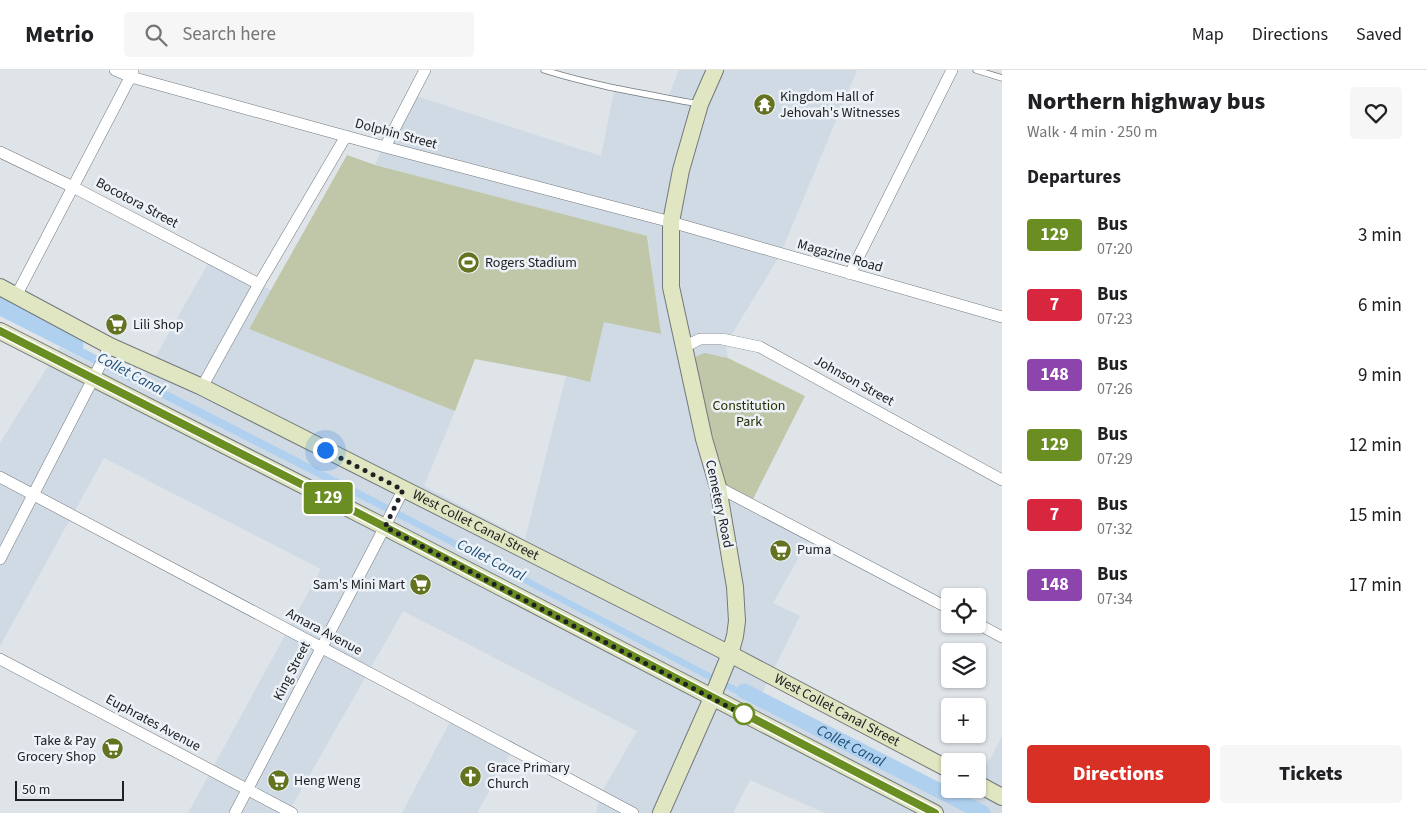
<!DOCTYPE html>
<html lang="en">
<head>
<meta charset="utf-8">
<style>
  :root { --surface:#fff; --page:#f6f6f6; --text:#202124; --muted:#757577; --line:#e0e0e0; --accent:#d93025 }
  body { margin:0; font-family:"Source Sans 3",sans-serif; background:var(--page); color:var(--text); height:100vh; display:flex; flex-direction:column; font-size:19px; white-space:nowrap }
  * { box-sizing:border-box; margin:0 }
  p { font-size:16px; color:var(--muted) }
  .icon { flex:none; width:28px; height:28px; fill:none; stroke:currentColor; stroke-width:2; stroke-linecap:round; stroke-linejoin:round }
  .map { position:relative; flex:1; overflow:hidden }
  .sheet { display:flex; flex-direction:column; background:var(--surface); width:425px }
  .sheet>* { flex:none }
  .badge { padding:0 10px; border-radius:4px; font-size:18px; line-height:32px }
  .controls { position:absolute; left:941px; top:518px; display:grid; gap:10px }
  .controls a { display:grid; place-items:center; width:45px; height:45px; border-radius:5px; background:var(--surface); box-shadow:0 1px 4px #0004; font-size:25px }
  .scale { position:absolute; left:15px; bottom:12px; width:109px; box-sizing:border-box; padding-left:5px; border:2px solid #202123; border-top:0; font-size:14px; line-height:18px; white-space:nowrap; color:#202123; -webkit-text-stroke:4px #ecf2f7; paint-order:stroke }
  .you { position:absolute; width:25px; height:25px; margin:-12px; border:4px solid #fff; border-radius:50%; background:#1a73e8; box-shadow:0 0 0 8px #1a73e833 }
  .map>.badge { position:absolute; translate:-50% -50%; box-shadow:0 0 0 2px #fff }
  h2 { padding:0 25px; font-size:19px; line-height:45px }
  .round { display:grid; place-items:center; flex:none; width:52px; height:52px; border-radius:5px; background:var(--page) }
  .overview { display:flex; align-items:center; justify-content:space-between; height:85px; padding:0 25px }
  h1 { font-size:24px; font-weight:800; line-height:38px }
  .primary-button { display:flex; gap:10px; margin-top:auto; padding:10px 25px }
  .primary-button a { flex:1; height:58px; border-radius:5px; background:var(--accent); color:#fff; font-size:20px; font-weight:800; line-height:58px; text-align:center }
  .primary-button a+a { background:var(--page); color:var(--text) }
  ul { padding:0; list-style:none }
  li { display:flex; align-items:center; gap:15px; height:70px; padding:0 25px }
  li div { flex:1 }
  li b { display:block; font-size:19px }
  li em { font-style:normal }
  li .badge { min-width:55px; font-weight:700; text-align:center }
  header { display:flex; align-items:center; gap:30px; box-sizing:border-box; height:70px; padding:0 25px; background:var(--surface); border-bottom:1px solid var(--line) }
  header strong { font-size:24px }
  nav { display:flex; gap:28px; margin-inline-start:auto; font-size:18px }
  .search { width:350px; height:45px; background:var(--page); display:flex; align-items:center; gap:12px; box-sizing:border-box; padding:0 18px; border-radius:5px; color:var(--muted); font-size:19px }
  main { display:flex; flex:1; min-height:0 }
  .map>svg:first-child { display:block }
  .built { fill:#cfdae4 }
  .green { fill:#bfc7a8 }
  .water { fill:#afd0ee }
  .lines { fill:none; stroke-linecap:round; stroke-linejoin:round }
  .canal { stroke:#afd0ee; stroke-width:15 }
  .lane-casing { stroke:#73787c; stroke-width:7 }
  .street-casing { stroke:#73787c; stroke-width:12 }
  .secondary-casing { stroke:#73787c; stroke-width:18 }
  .lane { stroke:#fff; stroke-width:5.5 }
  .street { stroke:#fff; stroke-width:11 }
  .secondary { stroke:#e0e6c2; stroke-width:16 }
  .line-casing { stroke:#fff; stroke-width:11 }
  .line { stroke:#6b8e23; stroke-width:8 }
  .walk { stroke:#202123; stroke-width:5; stroke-dasharray:0 9 }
  .stop-dot { fill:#fff; stroke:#6b8e23; stroke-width:2.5 }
  .labels { text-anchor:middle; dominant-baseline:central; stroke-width:5; stroke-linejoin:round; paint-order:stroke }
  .poi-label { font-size:14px; fill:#202123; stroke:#ecf2f7; text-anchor:start }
  .street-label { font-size:14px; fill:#202123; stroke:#ecf2f7 }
  .park-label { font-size:14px; fill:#283000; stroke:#ecf2f7 }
  .water-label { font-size:15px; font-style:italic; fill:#1d4e77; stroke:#ecf2f7 }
</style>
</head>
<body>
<header>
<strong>Metrio</strong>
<div class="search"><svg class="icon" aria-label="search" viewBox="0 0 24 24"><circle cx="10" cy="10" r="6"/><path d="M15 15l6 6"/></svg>Search here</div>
<nav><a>Map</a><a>Directions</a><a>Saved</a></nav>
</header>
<main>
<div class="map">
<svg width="1002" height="743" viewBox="0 0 1002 743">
  <rect width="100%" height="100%" fill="#dfe4e9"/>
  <!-- built -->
  <path class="built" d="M679 0H857L780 185 726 274 728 288 718 285 726 416 812 464 773 533 800 546 759 629 143 309 210 190 271 220 249 259 455 341 424 416 525 469 566 306 590 312 604 251 660 264 648 167 375 95 407 23 601 86 614 21 667 30Z
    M60 277 412 455 732 622 968 743H825L750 710 733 743H596L600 725 637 661 403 541 288 743H188L321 499 104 388 0 576V373Z
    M451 650 511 682 477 743H402Z
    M1002 666V743H978L965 736Z"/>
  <!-- green -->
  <path class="green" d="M347 85 375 95 647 166 661 264 604 252 590 312 566 306 475 289 455 341 249 259Z
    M705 283 728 288 805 326 753 429 726 416 692 294 697 286Z"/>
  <!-- water -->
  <path class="water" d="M0 236 298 388 978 743H968L732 622 412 455 0 246Z"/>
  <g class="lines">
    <!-- canal -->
    <g class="canal">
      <path d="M0 234 76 275"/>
      <path id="s1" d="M744 621 983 743"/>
    </g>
    <defs>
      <path id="lane" d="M544 0C594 16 647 24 698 34
        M976 0 1002 8"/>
      <path id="street" d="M115 0 131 7 385 77 671 152 1002 247
        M385 77 425 0
        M0 82 73 117 259 214
        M850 204 952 0
        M16 226 133 2
        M684 277 700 269H722L760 277 1002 410
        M202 317 259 214 346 66
        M0 407 633 743
        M718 417 950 539
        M0 489 110 276
        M978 554 1002 567
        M0 589 292 743
        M235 743 379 468 403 420"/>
      <g id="secondary">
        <path id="s2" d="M0 217 110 276 202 317 730 584 950 700"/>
        <path d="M0 261 377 453 935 743"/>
        <path d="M978 714 1002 727"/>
        <path d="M661 743 712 628 730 584 735 566 737 551 735 517 718 417 704 369 671 217V152L681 100 700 34 715 0"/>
      </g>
    </defs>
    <!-- lane casing -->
    <use href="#lane" class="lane-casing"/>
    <!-- street casing -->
    <use href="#street" class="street-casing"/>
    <!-- secondary casing -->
    <use href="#secondary" class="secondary-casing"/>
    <!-- lane -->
    <use href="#lane" class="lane"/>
    <!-- street -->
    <use href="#street" class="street"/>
    <!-- secondary -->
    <use href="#secondary" class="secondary"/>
  </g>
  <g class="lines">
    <defs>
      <path id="line" d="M0 261 358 443 935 743"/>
    </defs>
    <!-- line casing -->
    <use href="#line" class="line-casing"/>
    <!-- line -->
    <use href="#line" class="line"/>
    <!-- walk -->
    <path class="walk" d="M325 380 403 420 385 457 746 646 744 644"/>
  </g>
  <!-- icons -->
  <defs>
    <symbol id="temple-disc" viewBox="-11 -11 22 22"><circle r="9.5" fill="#647320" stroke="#ecf2f7"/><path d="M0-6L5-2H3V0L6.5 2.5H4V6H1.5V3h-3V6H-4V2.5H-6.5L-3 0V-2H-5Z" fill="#fff"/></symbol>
    <symbol id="stadium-disc" viewBox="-11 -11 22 22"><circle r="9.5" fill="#647320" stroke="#ecf2f7"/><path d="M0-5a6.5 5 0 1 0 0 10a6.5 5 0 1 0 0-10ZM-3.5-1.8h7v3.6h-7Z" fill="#fff"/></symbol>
    <symbol id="supermarket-disc" viewBox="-11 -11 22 22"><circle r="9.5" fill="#647320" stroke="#ecf2f7"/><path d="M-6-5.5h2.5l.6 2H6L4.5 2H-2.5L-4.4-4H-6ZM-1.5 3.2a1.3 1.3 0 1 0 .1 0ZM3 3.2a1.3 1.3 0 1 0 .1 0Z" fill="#fff"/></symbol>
    <symbol id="church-disc" viewBox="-11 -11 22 22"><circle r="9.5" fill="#647320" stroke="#ecf2f7"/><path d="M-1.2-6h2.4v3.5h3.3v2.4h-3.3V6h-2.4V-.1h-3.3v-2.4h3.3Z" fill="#fff"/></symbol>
  </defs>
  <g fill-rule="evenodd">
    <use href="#temple-disc" x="752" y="22" width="25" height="25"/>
    <use href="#stadium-disc" x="456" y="180" width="25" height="25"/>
    <use href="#supermarket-disc" x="104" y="242" width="25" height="25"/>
    <use href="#supermarket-disc" x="768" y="468" width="25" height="25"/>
    <use href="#supermarket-disc" x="408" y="502" width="25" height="25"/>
    <use href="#supermarket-disc" x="100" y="666" width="25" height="25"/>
    <use href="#church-disc" x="458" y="694" width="25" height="25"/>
    <use href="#supermarket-disc" x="266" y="698" width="25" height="25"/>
  </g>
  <!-- markers -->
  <circle class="stop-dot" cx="744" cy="644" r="10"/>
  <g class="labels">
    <!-- poi labels -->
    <g class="poi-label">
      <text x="780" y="27">Kingdom Hall of<tspan x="780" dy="16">Jehovah's Witnesses</tspan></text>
      <text x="485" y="193">Rogers Stadium</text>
      <text x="133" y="255">Lili Shop</text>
      <text x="797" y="480">Puma</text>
      <text x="405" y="515" text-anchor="end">Sam's Mini Mart</text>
      <text x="96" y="671" text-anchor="end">Take &amp; Pay<tspan x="96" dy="16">Grocery Shop</tspan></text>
      <text x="487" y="698">Grace Primary<tspan x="487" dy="16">Church</tspan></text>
      <text x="294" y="711">Heng Weng</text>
    </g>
    <!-- street labels -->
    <g class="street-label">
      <text transform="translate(396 64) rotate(15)">Dolphin Street</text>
      <text transform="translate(137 133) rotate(28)">Bocotora Street</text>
      <text transform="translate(840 186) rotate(16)">Magazine Road</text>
      <text transform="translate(854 311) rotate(29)">Johnson Street</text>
      <text transform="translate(719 434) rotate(78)">Cemetery Road</text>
      <text stroke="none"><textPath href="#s2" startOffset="532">West Collet Canal Street</textPath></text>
      <text transform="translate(324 562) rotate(28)">Amara Avenue</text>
      <text transform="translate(292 601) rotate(-63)">King Street</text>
      <text stroke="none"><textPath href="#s2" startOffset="938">West Collet Canal Street</textPath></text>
      <text transform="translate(153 653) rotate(28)">Euphrates Avenue</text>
    </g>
    <!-- park labels -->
    <g class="park-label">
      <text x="749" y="336">Constitution<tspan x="749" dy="16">Park</tspan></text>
    </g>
    <!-- water labels -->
    <g class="water-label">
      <text transform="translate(131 304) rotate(28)">Collet Canal</text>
      <text transform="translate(491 490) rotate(27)">Collet Canal</text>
      <text stroke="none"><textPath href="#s1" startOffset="120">Collet Canal</textPath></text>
    </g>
  </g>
</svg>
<div class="controls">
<a><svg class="icon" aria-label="locate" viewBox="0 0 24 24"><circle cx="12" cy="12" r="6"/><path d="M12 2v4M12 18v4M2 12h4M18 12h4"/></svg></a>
<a><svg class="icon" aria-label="layers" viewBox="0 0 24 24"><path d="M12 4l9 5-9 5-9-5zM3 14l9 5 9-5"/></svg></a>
<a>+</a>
<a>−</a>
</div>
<div class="scale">50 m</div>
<div class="you" style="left:325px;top:380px"></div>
<b class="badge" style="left:328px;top:428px;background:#6b8e23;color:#fff">129</b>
</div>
<section class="sheet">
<div class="overview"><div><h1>Northern highway bus</h1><p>Walk · 4 min · 250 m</p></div><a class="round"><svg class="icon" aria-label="heart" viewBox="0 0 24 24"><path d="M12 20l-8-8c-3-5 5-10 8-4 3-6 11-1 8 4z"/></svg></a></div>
<h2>Departures</h2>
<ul>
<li><span class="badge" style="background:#6b8e23;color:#fff">129</span><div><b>Bus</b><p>07:20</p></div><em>3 min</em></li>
<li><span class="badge" style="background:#d7263d;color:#fff">7</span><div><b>Bus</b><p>07:23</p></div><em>6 min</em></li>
<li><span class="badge" style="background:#8e44ad;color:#fff">148</span><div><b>Bus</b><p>07:26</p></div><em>9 min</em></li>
<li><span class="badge" style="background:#6b8e23;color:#fff">129</span><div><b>Bus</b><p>07:29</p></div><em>12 min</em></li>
<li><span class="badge" style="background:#d7263d;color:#fff">7</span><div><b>Bus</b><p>07:32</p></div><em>15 min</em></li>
<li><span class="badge" style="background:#8e44ad;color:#fff">148</span><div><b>Bus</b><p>07:34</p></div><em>17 min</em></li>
</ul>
<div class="primary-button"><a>Directions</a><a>Tickets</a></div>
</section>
</main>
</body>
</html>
